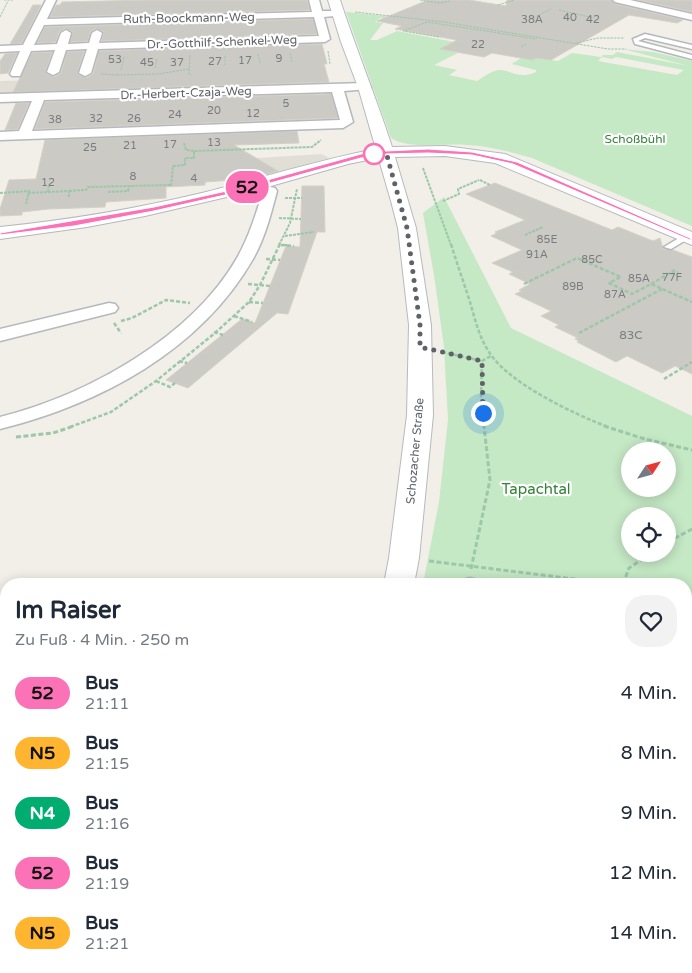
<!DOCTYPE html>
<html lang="de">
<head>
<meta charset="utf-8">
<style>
  :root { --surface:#fff; --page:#f2f2f3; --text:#1f2937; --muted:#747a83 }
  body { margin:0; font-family:"Varela Round",sans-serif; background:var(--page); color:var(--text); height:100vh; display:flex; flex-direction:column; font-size:19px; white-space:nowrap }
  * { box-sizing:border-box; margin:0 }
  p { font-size:16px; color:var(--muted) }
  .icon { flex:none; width:28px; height:28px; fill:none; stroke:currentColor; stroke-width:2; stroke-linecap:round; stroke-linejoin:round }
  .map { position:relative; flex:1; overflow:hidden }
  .drawer { position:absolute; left:0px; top:578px; width:692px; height:396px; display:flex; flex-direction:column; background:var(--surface); border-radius:20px 20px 0 0; box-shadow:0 2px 12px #0003 }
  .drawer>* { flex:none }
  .badge { padding:0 10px; border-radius:16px; font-size:18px; line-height:32px }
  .needle { width:32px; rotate:54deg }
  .tools { position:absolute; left:621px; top:442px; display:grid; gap:10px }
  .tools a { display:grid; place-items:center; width:55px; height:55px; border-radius:50%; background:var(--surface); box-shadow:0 2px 12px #0003; font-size:25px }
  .you { position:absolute; width:25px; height:25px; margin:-12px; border:4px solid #fff; border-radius:50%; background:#1a73e8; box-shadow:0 0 0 8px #1a73e833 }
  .map>.badge { position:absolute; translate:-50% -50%; box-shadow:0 0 0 2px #fff }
  .round { display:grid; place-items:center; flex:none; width:52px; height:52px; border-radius:20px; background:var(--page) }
  .summary { display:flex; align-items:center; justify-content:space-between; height:85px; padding:0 15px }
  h1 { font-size:24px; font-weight:700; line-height:38px }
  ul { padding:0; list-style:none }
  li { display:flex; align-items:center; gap:15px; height:60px; padding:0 15px }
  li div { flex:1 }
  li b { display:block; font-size:19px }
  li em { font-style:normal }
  li .badge { min-width:55px; font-weight:700; text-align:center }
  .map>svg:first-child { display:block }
  .education { fill:#e1ded6 }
  .green { fill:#c5e8c5; fill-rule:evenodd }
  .building { fill:#cccac5; stroke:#d6d1c6 }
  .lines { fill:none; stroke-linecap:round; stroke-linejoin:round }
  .service-casing { stroke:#b5b8bc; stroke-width:3 }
  .minor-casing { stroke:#b5b8bc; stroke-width:3 }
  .tertiary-casing { stroke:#b5b8bc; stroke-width:2 }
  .secondary-casing { stroke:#b6babf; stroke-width:2 }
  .path-far3 { stroke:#9cc7a9; stroke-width:1; stroke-dasharray:2.5 1; stroke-linecap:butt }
  .path-far2 { stroke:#9cc7a9; stroke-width:2; stroke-dasharray:3 1; stroke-linecap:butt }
  .path-far1 { stroke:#9cc7a9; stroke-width:2.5; stroke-dasharray:4 2; stroke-linecap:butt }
  .path { stroke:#9cc7a9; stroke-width:3; stroke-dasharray:5 2.5; stroke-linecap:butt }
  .service { fill:#fff; fill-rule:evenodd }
  .minor { fill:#fff; fill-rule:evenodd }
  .tertiary { fill:#fff; fill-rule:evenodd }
  .secondary { fill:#fff; fill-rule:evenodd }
  .line { fill:#fc72b6; stroke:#fff }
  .walk { stroke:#5f6368; stroke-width:5; stroke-dasharray:0 9 }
  .stop-dot { fill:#fff; stroke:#fc72b6; stroke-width:2.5 }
  .labels { text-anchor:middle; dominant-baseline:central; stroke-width:4.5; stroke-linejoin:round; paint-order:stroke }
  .far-number-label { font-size:11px; fill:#7a7d7f }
  .far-street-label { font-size:12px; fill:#5f6368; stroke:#fff }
  .far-park-label { font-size:12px; fill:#348238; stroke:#fff }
  .number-label { font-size:12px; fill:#7a7d7f }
  .park-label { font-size:15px; fill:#348238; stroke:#fff }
</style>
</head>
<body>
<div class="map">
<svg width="692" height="973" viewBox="0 0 692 973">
  <rect width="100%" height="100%" fill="#f1efe8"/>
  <!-- education -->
  <path class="education" d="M104 78 99 94 0 96V81Z
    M322 154 329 158 253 179 205 182 210 161Z"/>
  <!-- green -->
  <path class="green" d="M346 12 426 20 380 18 375 22 383 23 370 40H377L397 31 454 42 441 49 458 53 434 65 457 70 449 75 477 81C484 77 492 70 500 70 511 70 519 80 536 72V70L512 64 521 58 532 60 537 58 558 61 572 53 601 57 603 55H613L617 52 689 66 623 49 653 52 692 61V226L532 158C511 152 489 146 467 145 446 143 410 150 391 138ZM602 57 612 59 616 57 684 70 677 75 598 61Z
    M444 197 511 328 692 416V973H470V968H686V584H423L439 502 448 420 444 347 434 275 423 213ZM630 451H668V489H630ZM630 516H668V554H630Z
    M6 817V968H270L269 973H0V819Z"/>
  <!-- building -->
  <path class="building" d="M148 0H307L310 10 50 17 56 5H60L62 2Z
    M428 0H469L506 6 507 0H611L615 4 683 20 677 23 629 15 551 60 537 58 532 60 492 53 484 57 440 49 457 40 395 29 402 26 377 21Z
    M639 0H692V12Z
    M33 5H41L22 43 10 44Z
    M313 19 317 34 102 41 104 32 96 28 90 32 88 41 70 42 73 32 65 28 59 32 56 42 37 43 45 27Z
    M322 44 327 64H324L329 82 13 92 32 53 52 52 45 73 54 77 61 73 67 52 84 51 77 74 86 78 93 74 99 51Z
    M17 53 8 73 0 74V61L5 54Z
    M331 94 338 118 35 129 45 102Z
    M16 103H29L18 129 5 130Z
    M297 131 299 143 234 145 278 171 247 179 205 182V185L166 187V198L106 202 105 207 49 209 22 212V215L0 216V209L9 180 36 179 45 140Z
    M495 183 612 230 618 227 653 241 660 238 663 249 673 250 692 257V374L675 366 662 373 627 356 616 362 577 342 579 341 575 339 578 338 555 327 559 325 541 316 551 311 515 294 522 291 519 290 530 284 509 274 513 272 492 263 522 250 491 236 497 233 495 232 525 220 466 194Z
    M302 186H324L325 232H317L288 314 277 313 188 388 166 380 242 319 255 323 286 246 300 247Z"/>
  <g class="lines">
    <defs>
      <path id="service" d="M645 34 692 45V49L645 38 638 41 692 55V59L635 44 633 39Z
        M684 235 691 237 671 249 664 247Z
        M470 578 474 579 476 584H464L466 579Z
        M425 968H443L442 973H424Z"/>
      <path id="minor" d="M46 0H56L47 19 312 12 309 0H319L322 11H331L336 14 334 16 324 17 330 39 325 42 98 49 91 73 85 76 79 73 87 49 66 50 59 72 53 75 47 72 55 50 31 51 20 76H12L10 74 20 51 0 52V46L23 45ZM314 17 319 36 99 43 102 33 97 30 92 33 89 43 68 44 71 33 66 30 61 33 57 44 34 45 44 25Z
        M613 0H630L692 14V20L615 2Z
        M365 83 371 87 369 89 344 91 353 122 343 128 0 140V132L19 131 32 101 0 102V94ZM332 92 340 120 32 131 44 100Z
        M270 187 275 188 277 191C271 214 265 238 253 259 200 351 100 404 0 429V417C87 395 191 338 237 258 249 237 256 214 263 191L265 188Z
        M109 303 115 304 118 308 115 312 0 341V329Z"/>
      <path id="tertiary" d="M386 147 392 149 394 152 392 155 348 164 257 190 145 216 87 227 0 239V227C68 220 135 209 202 193 263 178 324 158 386 147Z"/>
      <path id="secondary" d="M328 0H340C356 49 376 97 392 147L445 146 505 154 692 232V245L495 163 445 156 395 157 416 228 431 325 433 415 419 558 414 584H384L389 558 407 415 409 325 398 228 391 201 358 87 341 42Z
        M309 968H352L351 973H307Z"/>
    </defs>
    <!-- service casing -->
    <use href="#service" class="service-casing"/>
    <!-- minor casing -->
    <use href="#minor" class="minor-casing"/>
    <!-- tertiary casing -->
    <use href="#tertiary" class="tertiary-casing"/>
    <!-- secondary casing -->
    <use href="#secondary" class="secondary-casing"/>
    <!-- path-far3 -->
    <path class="path-far3" d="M4 0H13
      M420 0 440 3 450 1
      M498 5 514 0
      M559 10 594 18
      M355 12 444 22 608 49H626
      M0 17 8 1
      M533 18 551 9
      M498 33 535 39 538 37
      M439 37 403 31 427 22 499 33
      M576 43 598 38H624
      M521 47 526 44
      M328 51 330 64
      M290 53 292 62
      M258 54 260 63
      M190 55 189 74 192 75
      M225 56V65
      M155 68 157 58
      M121 70 124 57
      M101 74 117 75
      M117 75 158 74 189 69"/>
    <!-- path-far2 -->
    <path class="path-far2" d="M184 143 186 150 194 151 312 147 321 140
      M423 168 451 245
      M480 180 490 185
      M171 186 173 166 185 165V158H194V151
      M69 191 86 190 88 187 171 185
      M48 192 49 185
      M108 192 128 191 129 186
      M0 193 29 191 26 204
      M28 193 69 191V197
      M285 198H302
      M443 201 459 194 458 189 479 180
      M279 218 301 219
      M525 235 543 227
      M285 236 314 232
      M279 245 290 223 297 189
      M281 245H287"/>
    <!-- path-far1 -->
    <path class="path-far1" d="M451 244C457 264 464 283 470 302 475 319 479 337 489 352 508 383 574 414 608 427
      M281 245 294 246
      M266 259 280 260
      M671 274 678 272
      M248 284 270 286
      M524 284 577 258 621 277 609 283 632 294 651 284 692 302
      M651 284 675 270
      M249 302 263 303
      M234 316 252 322
      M121 321 132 318 166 300 190 303
      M114 323 121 333
      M214 332 223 335
      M579 333 662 289
      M442 352 482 361
      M179 361 187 363
      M664 379 692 362
      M156 381 170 387 175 383
      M70 427 111 412 156 381 215 333 249 302 260 285 280 244
      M484 427 481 397 482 361 491 356"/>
    <!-- path -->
    <path class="path" d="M604 426 645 439 692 450
      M16 437 53 433 74 426
      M668 542 692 529
      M429 561 615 584
      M471 569 490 480 484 426
      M623 584 629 568 650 554
      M686 592 692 593"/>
    <!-- service -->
    <use href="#service" class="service"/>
    <!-- minor -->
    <use href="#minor" class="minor"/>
    <!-- tertiary -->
    <use href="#tertiary" class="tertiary"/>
    <!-- secondary -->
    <use href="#secondary" class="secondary"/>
  </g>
  <!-- line -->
  <path class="line" d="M428 149 472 152 517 162 692 239 690 240 513 164 472 155 428 153 386 154 361 158 234 193 154 211 74 226 0 235V233L154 207 231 190 361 154 386 151Z"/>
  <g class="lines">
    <!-- walk -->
    <path class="walk" d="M374 154 386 152 407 228 420 325V347L482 361 483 413"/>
  </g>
  <!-- markers -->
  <circle class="stop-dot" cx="374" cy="154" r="10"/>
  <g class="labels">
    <!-- far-number labels -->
    <g class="far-number-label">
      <text x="570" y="17">40</text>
      <text x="532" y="19">38A</text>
      <text x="593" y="19">42</text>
      <text x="478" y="44">22</text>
      <text x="279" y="58">9</text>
      <text x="115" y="59">53</text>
      <text x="245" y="60">17</text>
      <text x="215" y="61">27</text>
      <text x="147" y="62">45</text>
      <text x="177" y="62">37</text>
      <text x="286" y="103">5</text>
      <text x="214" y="110">20</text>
      <text x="253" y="113">12</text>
      <text x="175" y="114">24</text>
      <text x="96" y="118">32</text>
      <text x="134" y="118">26</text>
      <text x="55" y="119">38</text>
      <text x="214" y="142">13</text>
      <text x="170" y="144">17</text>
      <text x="130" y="145">21</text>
      <text x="90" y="147">25</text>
      <text x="133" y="176">8</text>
      <text x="194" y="178">4</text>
      <text x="48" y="182">12</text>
      <text x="547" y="239">85E</text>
      <text x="537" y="254">91A</text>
      <text x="592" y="259">85C</text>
      <text x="672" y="277">77F</text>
      <text x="639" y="278">85A</text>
      <text x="573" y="286">89B</text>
      <text x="615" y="294">87A</text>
    </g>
    <!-- far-street labels -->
    <g class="far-street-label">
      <text transform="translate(189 18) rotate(-1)">Ruth-Boockmann-Weg</text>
      <text transform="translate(222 42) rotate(-2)">Dr.-Gotthilf-Schenkel-Weg</text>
      <text transform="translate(186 93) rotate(-2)">Dr.-Herbert-Czaja-Weg</text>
      <text transform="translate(415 451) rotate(-85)">Schozacher Straße</text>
    </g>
    <!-- far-park labels -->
    <g class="far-park-label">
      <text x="635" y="139">Schoßbühl</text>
    </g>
    <!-- number labels -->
    <g class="number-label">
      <text x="631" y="335">83C</text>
    </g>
    <!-- park labels -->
    <g class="park-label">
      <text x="536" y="489">Tapachtal</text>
    </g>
  </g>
</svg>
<div class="tools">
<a><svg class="needle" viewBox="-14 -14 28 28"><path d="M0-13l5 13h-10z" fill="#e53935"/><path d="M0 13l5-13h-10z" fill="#747a83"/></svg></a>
<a><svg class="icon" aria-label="locate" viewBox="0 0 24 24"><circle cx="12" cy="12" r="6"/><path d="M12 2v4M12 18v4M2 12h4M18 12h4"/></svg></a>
</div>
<div class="you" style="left:483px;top:413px"></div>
<b class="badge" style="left:247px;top:187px;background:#fc72b6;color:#111">52</b>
<section class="drawer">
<div class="summary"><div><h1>Im Raiser</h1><p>Zu Fuß · 4 Min. · 250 m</p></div><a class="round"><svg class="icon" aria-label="heart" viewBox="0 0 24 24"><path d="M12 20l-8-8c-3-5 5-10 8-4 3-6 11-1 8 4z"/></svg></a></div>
<ul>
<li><span class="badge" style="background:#fc72b6;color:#111">52</span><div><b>Bus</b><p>21:11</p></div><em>4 Min.</em></li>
<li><span class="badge" style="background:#ffb530;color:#111">N5</span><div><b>Bus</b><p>21:15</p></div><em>8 Min.</em></li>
<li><span class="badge" style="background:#00ad70;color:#fff">N4</span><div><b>Bus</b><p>21:16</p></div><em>9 Min.</em></li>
<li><span class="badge" style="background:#fc72b6;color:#111">52</span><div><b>Bus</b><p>21:19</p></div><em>12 Min.</em></li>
<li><span class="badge" style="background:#ffb530;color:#111">N5</span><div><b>Bus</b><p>21:21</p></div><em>14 Min.</em></li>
</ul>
</section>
</div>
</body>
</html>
